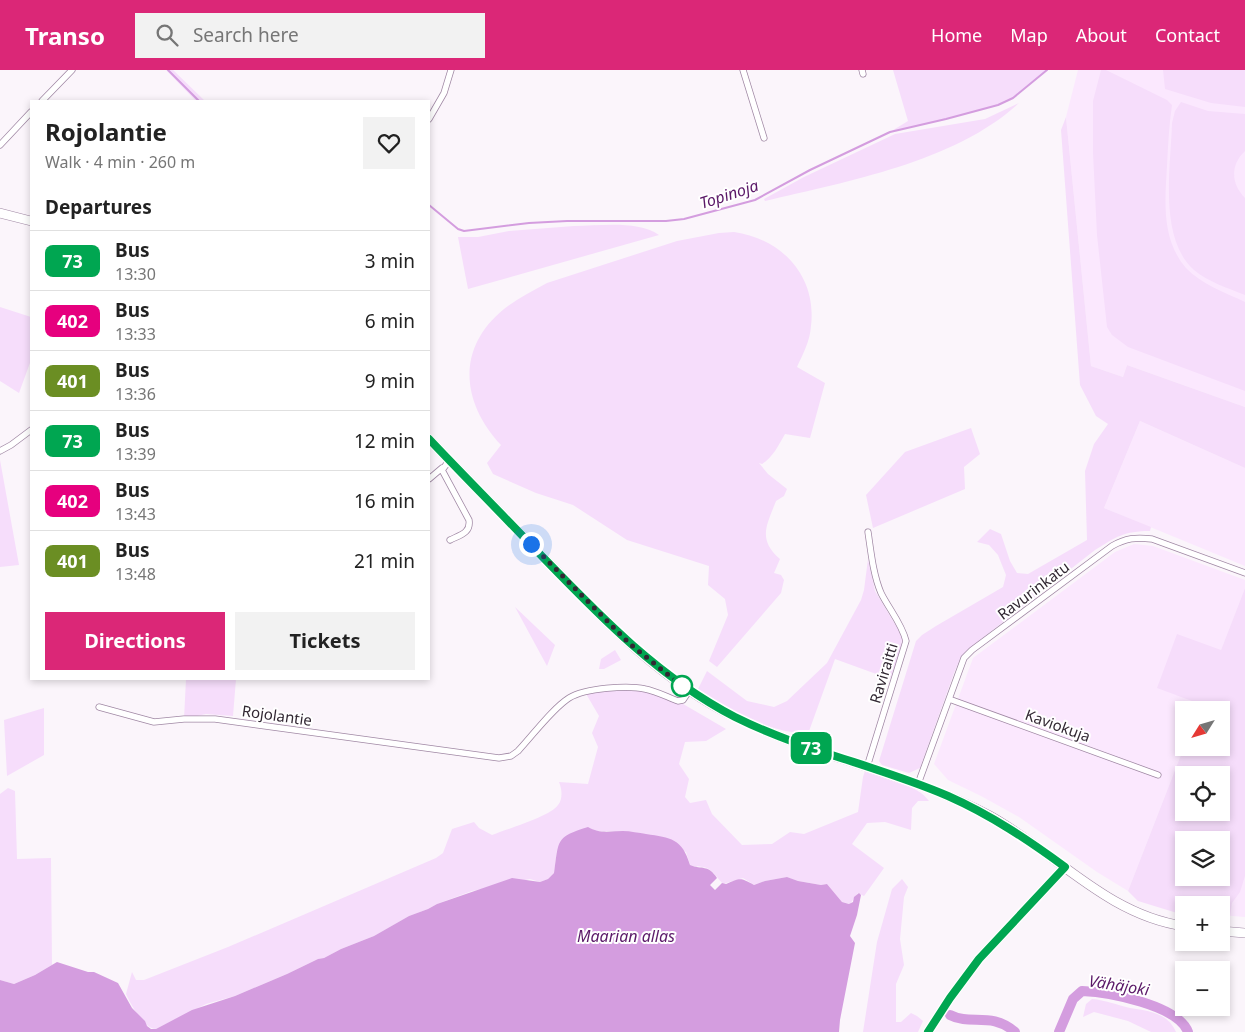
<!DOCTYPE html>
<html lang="en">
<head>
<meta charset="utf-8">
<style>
  :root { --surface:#fff; --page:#f2f2f2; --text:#222; --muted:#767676; --line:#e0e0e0; --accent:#db2777 }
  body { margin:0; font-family:"Noto Sans",sans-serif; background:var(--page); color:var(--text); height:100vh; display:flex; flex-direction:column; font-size:19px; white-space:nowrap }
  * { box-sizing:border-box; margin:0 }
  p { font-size:16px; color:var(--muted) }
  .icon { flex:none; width:28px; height:28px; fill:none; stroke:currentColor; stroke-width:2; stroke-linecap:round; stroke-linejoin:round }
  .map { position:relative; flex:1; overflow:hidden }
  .sheet { position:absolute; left:30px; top:30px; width:400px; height:580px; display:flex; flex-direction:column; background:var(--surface); border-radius:0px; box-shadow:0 2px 8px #0003 }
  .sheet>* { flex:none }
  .badge { padding:0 10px; border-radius:8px; font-size:18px; line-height:32px }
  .needle { width:32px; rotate:233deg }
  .buttons { position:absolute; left:1175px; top:631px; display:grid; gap:10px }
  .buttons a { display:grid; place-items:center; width:55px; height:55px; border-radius:0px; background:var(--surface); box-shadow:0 2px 8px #0003; font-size:25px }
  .you { position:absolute; width:25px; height:25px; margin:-12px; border:4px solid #fff; border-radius:50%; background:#1a73e8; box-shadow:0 0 0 8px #1a73e833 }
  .map>.badge { position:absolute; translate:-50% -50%; box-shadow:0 0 0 2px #fff }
  h2 { padding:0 15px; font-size:19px; line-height:45px }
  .round { display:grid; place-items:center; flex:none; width:52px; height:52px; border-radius:0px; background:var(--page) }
  .headline { display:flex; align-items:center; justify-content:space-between; height:85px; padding:0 15px }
  h1 { font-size:24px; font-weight:700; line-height:38px }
  .cta { display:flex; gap:10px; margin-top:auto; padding:10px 15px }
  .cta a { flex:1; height:58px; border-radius:0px; background:var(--accent); color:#fff; font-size:20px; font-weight:700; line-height:58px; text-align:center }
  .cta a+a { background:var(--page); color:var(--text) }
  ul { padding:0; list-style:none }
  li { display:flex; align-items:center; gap:15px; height:60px; padding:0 15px; border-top:1px solid var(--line) }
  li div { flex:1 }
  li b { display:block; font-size:19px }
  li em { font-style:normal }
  li .badge { min-width:55px; font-weight:700; text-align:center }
  header { display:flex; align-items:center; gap:30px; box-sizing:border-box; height:70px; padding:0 25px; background:var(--accent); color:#fff }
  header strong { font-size:24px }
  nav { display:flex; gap:28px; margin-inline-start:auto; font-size:18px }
  .search { width:350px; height:45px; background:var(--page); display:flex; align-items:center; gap:12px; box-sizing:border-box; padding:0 18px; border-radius:0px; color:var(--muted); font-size:19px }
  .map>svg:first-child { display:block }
  .built { fill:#fbe8fe }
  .green { fill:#f6ddfb; fill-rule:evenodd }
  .water { fill:#d49ddf }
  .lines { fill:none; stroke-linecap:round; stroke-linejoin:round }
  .stream { stroke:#d49ddf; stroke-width:2 }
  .river { stroke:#d49ddf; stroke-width:10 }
  .street-casing { stroke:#a088a4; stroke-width:7 }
  .secondary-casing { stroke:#a088a4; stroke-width:10 }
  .street { stroke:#fff; stroke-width:5.5 }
  .secondary { stroke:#fff; stroke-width:9 }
  .line-casing { stroke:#fff; stroke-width:11 }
  .line { stroke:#00a651; stroke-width:8 }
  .walk { stroke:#322833; stroke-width:5; stroke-dasharray:0 9 }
  .stop-dot { fill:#fff; stroke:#00a651; stroke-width:2.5 }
  .labels { text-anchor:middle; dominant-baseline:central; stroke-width:4; stroke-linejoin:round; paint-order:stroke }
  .street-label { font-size:15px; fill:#322833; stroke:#fff }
  .water-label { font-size:16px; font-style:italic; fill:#5b1968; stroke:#fff }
</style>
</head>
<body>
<header>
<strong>Transo</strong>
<div class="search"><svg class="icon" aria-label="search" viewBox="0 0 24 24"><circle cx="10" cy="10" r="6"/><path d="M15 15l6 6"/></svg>Search here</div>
<nav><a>Home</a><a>Map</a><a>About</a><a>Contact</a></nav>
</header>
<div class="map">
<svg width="1245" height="962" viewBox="0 0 1245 962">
  <rect width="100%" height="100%" fill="#fbf5fb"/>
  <!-- built -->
  <path class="built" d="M1078 0H1245V337L1127 295 1123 307 1091 296 1066 47Z
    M1140 351 1245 398V496L1104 438Z
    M1134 474 1153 476 1245 510V518L1198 640H1184V677L1128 821 1097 802 1019 747 981 726 948 710 934 694 973 588 1115 482Z
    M1245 789V847L1221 845V835H1216Z"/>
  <!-- green -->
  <path class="green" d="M166 0H173L205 31H196Z
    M893 0H1047L1013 28 998 35 946 49 890 62 908 51Z
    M1101 0H1106L1167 30 1172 35C1169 55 1168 76 1167 96 1165 131 1161 169 1186 198 1201 214 1226 223 1245 232V321L1128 277 1112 265 1107 257 1097 165 1093 83V31Z
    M1163 0H1245V37L1211 33 1165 19Z
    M1181 32 1208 41 1245 44V81C1230 95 1231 114 1245 128V225C1228 218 1208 212 1194 200 1158 168 1171 96 1172 53L1175 41Z
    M1019 33C955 92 848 111 765 131L764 129 804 107 895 64 985 49Z
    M1066 47 1091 296 1123 307 1127 295 1245 337V398L1140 351 1104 438 1151 457 1150 461C1124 461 1116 467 1095 480L966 581 960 589 954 603 920 698 909 703 882 695 879 691 916 571 922 565 936 556 1003 517 1006 505 998 485 989 475 977 472 990 459 1001 464 1010 491 1017 503 1028 504 1087 470 1085 401 1094 374 1108 354 1096 346 1080 315 1061 60Z
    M574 156C600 156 637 150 659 165L468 219 458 167H478L509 161Z
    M734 162C782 169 817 206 811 256 810 271 803 284 797 297L825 313 810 368 785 364C778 376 773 387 762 394L759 393 768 404 787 419 784 426 776 431C767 455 757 469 780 489L774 503 781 505 784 510 781 523 717 597 709 591 728 545 725 529 708 515 709 496 627 470 573 435 536 423 493 404 487 393 501 375C461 332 456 278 504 239 517 229 532 221 547 213L677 171 719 163Z
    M0 237 31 247V290L19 323 0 311Z
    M971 358 980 384 964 397 965 419 873 458 866 425 905 382Z
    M0 390 19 495 0 497Z
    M868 489 875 521 898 559 902 569 901 579 890 609 835 589 808 664C766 661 732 643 698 619L707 601 747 631 774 637 787 631 827 593 861 530 864 520Z
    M1245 518V806L1240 822 1232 833 1230 846 1221 845V835H1184V843H1177L1138 831 1128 821 1184 677 1221 678V640H1198L1200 634 1157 618 1177 564 1221 580ZM1184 705H1221V742H1184ZM1184 770H1221V808H1184Z
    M515 537 555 575 547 596Z
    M615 580 621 590 604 599H599L601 589Z
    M186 609H236L233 646 206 644 184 649Z
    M646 619 678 631 726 659 706 671 685 672 679 694 689 709 685 727 690 733 706 730 712 744 742 775 772 774 790 762 804 764 858 742 863 707 865 701C885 708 917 714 929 731H918L912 738 911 760 885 752 867 753 852 774 884 798 864 826 858 823 850 834 842 832 827 814 821 815 798 811 787 807 765 811 754 815 743 808 723 814C717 808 712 798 703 797 698 796 695 797 690 795L686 782 624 761H594L557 781 554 803 548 809 540 812 530 809 472 821 437 834 428 839 409 846 374 866 341 879 324 888 318 889 287 904 235 926 206 934 156 959C144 959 131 935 126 924L132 902 136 910H144L228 877 436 788 443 783 452 759 474 752 479 758 492 765C507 759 551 746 558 735 563 729 562 719 559 712L588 714 598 677 592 663 599 646 585 622Z
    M44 638V685L7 706 4 650Z
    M8 718 15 721 17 789 51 788 52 895 35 905 14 914 0 910V724Z
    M902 809 908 817 904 827 900 869 904 895 896 914V952H901L911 943 917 946 923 951 918 962H863L877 872 892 819Z
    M1092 929C1105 930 1117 935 1130 938 1149 941 1168 943 1176 962H1151L1128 951 1094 942 1083 947 1086 934Z"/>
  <!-- water -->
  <path class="water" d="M588 757C599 764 611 761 623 761 630 761 639 763 646 764 671 768 682 768 690 795 702 800 708 794 717 808L710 815 715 820 722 813 726 814C740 808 740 807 754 815L765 811 787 807 798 811 821 815 827 814 842 832 849 834 853 832 854 827 859 823 861 825 857 845 850 866 855 873 840 950 839 962H0V910L14 914 35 905 57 892 88 902H94L118 913 132 938 145 951 147 956 151 959H156L192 940 235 926 287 904 318 889 324 888 341 879 374 866 409 846 428 839 437 834 512 808 540 812 548 809 554 803C559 770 555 767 588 757Z"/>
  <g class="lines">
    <!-- stream -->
    <path class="stream" d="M168 0 199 31
      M429 135 458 159 464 161 529 153 567 151H666L684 149 755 130 810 100 890 62 946 49 998 35 1013 28 1047 0"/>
    <!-- river -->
    <path class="river" d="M950 945C971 956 991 941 1015 962
      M1059 962 1073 929 1082 921C1108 922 1178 935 1188 962"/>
    <defs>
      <path id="street" d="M743 0 764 68
        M862 0 863 4
        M42 31 72 0
        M429 49 444 23 451 0
        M0 75 31 42
        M0 381 11 375 31 360
        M449 391 442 400 469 450C471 463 460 465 450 470
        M429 409 442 398
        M949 629 1158 705
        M99 637 154 652 184 649H215L499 688 511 686 518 681C533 665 552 639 569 628 585 618 628 615 645 619 656 621 667 627 678 631L683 630 689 621
        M867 697 906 571C902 554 889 539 881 523 873 504 871 482 868 462
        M918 714 964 588 972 580 1112 476C1126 468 1136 467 1152 469L1245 503"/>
      <path id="secondary" d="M0 143 31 151
        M429 369C467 409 506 448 544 488 603 549 660 610 737 648 819 688 910 703 990 746 1055 782 1107 845 1184 856
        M1221 861 1245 863
        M928 962 950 928 979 889 1065 797"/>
    </defs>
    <!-- street casing -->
    <use href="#street" class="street-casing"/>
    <!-- secondary casing -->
    <use href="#secondary" class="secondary-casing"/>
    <!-- street -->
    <use href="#street" class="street"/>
    <!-- secondary -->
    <use href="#secondary" class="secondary"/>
  </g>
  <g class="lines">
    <defs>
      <path id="line" d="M429 369C464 406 500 442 535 479 596 542 656 606 735 647 803 681 879 696 948 726 991 745 1028 770 1065 797L979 889 950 928 928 962"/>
    </defs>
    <!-- line casing -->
    <use href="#line" class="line-casing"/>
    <!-- line -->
    <use href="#line" class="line"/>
    <!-- walk -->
    <path class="walk" d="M531 474 630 574 682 616"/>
  </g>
  <!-- markers -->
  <circle class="stop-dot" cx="682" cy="616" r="10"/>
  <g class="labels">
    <!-- street labels -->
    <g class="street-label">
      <text transform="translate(1033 520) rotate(-37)">Ravurinkatu</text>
      <text transform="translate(883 603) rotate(-73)">Raviraitti</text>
      <text transform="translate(277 645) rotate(8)">Rojolantie</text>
      <text transform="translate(1058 655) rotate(20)">Kaviokuja</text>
    </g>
    <!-- water labels -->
    <g class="water-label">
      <text transform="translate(729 124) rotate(-18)">Topinoja</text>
      <text x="626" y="866">Maarian allas</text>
      <text transform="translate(1119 915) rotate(9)">Vähäjoki</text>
    </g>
  </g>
</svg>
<div class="buttons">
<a><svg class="needle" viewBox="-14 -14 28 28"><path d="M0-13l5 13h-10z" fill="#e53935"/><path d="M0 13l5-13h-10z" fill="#767676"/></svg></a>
<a><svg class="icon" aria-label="locate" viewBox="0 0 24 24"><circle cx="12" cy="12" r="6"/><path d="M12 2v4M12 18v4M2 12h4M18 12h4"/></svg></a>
<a><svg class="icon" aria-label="layers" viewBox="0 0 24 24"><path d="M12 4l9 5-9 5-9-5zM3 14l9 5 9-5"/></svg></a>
<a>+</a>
<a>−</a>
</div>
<div class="you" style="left:531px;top:474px"></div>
<b class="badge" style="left:811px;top:678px;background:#00a651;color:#fff">73</b>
<section class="sheet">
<div class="headline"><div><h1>Rojolantie</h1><p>Walk · 4 min · 260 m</p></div><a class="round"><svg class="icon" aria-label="heart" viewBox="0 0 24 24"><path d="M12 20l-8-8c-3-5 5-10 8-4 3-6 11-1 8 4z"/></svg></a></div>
<h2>Departures</h2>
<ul>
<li><span class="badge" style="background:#00a651;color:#fff">73</span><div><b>Bus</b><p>13:30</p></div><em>3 min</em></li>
<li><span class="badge" style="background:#e6007e;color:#fff">402</span><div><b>Bus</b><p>13:33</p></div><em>6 min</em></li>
<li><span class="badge" style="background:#6b8e23;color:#fff">401</span><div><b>Bus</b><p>13:36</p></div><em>9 min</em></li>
<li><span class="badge" style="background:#00a651;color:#fff">73</span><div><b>Bus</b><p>13:39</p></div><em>12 min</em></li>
<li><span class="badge" style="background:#e6007e;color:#fff">402</span><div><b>Bus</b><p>13:43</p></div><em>16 min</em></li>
<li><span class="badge" style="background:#6b8e23;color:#fff">401</span><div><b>Bus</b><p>13:48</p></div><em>21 min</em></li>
</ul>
<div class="cta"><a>Directions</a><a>Tickets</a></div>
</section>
</div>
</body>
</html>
